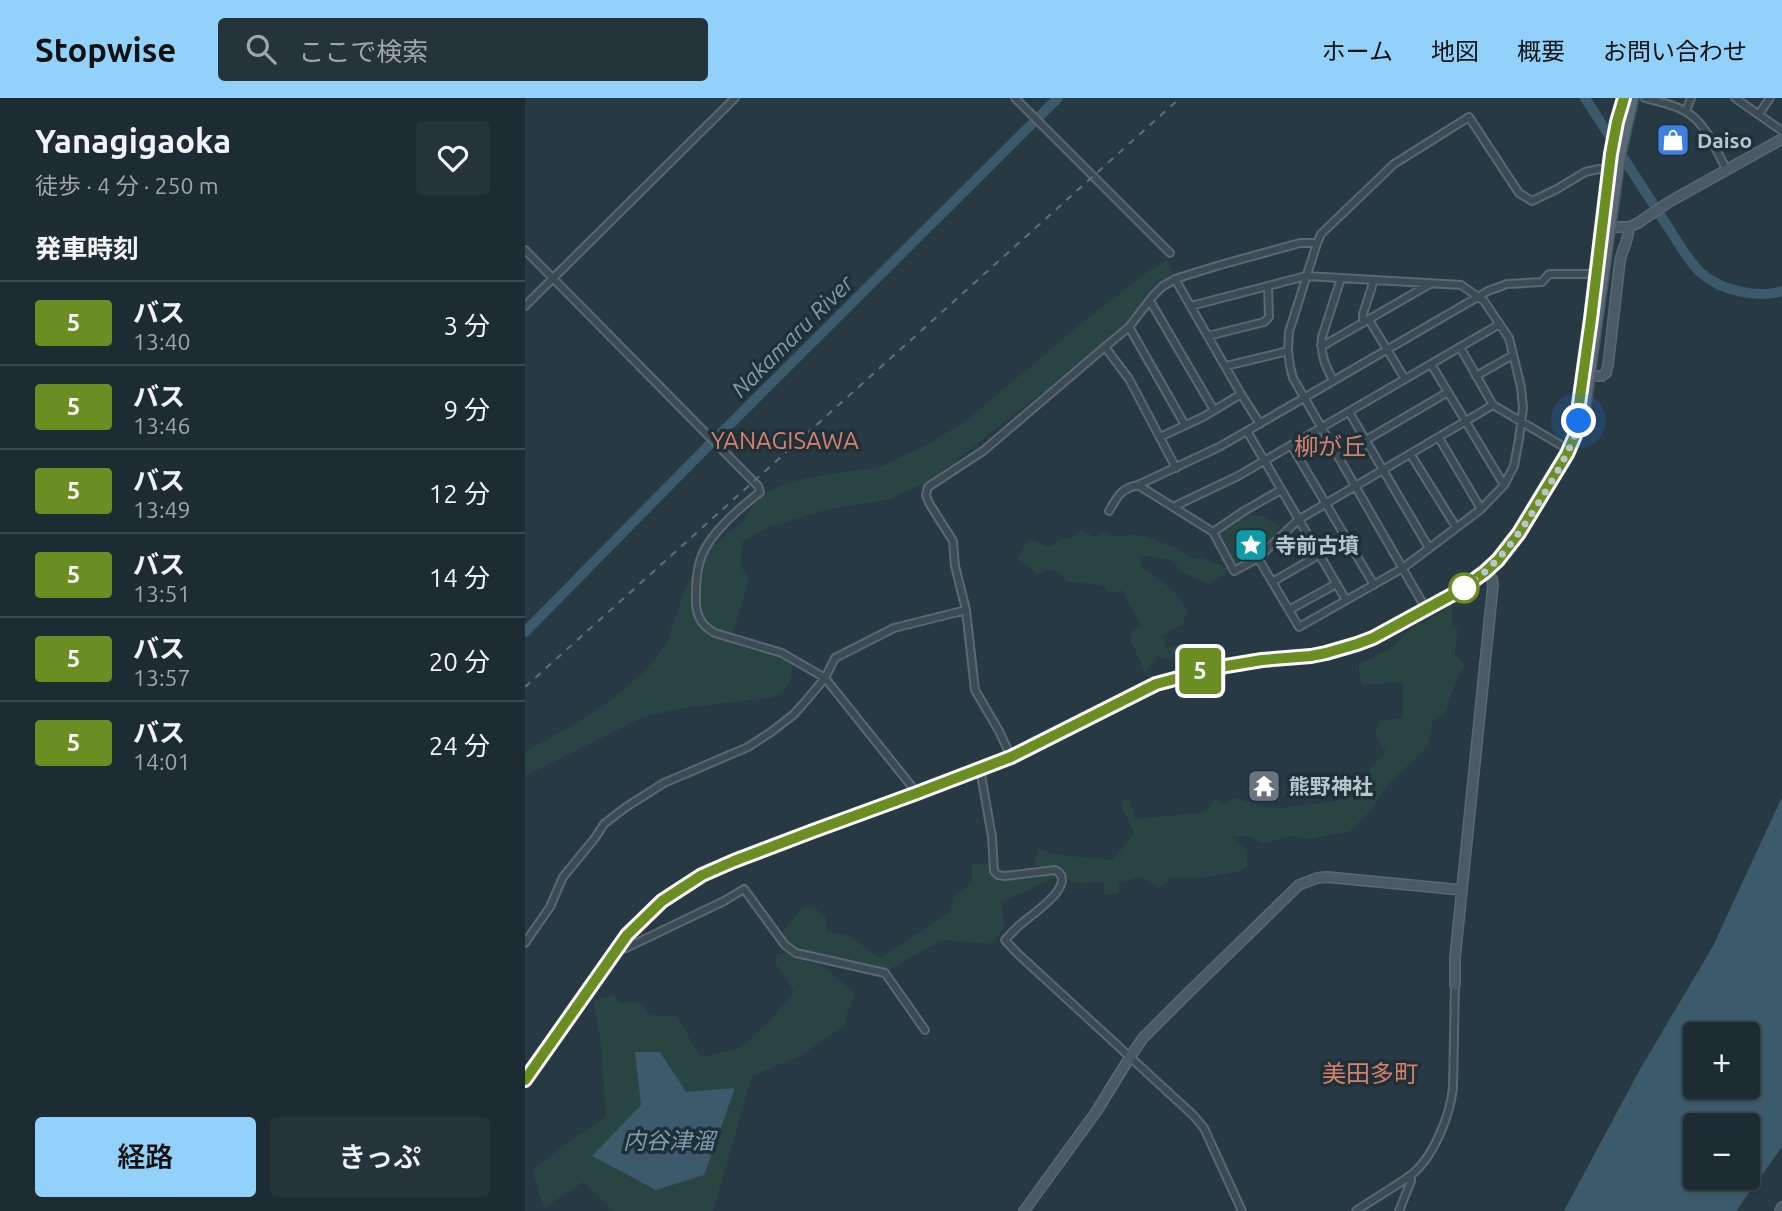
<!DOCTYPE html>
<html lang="ja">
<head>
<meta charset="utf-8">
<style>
  :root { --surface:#1d2c33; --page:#25343b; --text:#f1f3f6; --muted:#a0a7ac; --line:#3b484e; --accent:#92d1f9 }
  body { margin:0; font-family:Ubuntu,"Noto Sans JP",sans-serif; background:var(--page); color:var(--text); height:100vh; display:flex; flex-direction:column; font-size:26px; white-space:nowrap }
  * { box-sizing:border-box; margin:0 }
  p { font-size:23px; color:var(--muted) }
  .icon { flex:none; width:38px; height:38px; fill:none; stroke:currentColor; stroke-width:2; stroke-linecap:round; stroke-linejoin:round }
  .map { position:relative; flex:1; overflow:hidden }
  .sheet { display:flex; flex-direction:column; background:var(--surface); width:525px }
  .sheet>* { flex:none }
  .badge { padding:0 14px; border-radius:5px; font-size:24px; line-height:46px }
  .tools { position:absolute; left:1158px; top:924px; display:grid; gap:14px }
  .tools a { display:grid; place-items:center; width:77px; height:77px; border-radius:7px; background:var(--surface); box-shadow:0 2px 5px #0004,0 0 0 2px var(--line); font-size:35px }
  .you { position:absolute; width:35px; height:35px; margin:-18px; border:5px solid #fff; border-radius:50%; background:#1a73e8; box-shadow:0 0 0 10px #1a73e833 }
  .map>.badge { position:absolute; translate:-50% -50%; box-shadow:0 0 0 4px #fff }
  h2 { padding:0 35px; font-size:26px; line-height:63px }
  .round { display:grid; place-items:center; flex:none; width:74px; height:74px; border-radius:7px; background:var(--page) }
  .head { display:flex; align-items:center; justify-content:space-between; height:119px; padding:0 35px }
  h1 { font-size:33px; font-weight:600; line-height:52px }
  .action { display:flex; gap:14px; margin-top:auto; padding:14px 35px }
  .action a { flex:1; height:80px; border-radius:7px; background:var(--accent); color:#111; font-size:28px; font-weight:600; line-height:80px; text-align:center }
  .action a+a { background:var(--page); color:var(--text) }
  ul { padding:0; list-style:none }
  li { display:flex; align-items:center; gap:21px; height:84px; padding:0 35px; border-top:2px solid var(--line) }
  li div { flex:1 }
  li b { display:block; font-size:26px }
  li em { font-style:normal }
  li .badge { min-width:77px; font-weight:700; text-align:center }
  header { display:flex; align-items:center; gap:42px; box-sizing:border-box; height:98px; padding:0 35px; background:var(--accent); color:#111 }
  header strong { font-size:33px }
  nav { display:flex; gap:38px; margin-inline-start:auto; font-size:24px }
  .search { width:490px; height:63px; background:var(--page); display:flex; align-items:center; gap:18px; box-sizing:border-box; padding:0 24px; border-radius:7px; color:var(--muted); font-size:26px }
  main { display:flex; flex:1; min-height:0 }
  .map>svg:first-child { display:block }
  .green { fill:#294542 }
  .water { fill:#3b5a6b; fill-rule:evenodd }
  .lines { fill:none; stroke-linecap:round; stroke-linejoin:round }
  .river { stroke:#3b5a6b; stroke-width:10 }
  .street-casing { stroke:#5a6871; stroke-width:10 }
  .secondary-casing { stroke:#5a6871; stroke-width:12 }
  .primary-casing { stroke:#485760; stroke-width:13 }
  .street { stroke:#3c4b54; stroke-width:6 }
  .secondary { stroke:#4a5b67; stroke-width:9 }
  .primary { stroke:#5a6a74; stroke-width:10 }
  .rail { stroke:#5e707b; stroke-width:2; stroke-dasharray:7 7; stroke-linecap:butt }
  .line-casing { stroke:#fff; stroke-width:16 }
  .line { stroke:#6b8e23; stroke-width:10 }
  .walk { stroke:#b9c5cd; stroke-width:7; stroke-dasharray:0 12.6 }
  .stop-dot { fill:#fff; stroke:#6b8e23; stroke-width:3.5 }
  .labels { text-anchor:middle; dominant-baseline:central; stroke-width:7; stroke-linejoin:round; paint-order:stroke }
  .poi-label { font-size:21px; font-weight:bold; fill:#b9c5cd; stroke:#203039; text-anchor:start }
  .water-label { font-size:23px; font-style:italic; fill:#7a9db0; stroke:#203039 }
  .quarter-label { font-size:24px; fill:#d8816a; stroke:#203039 }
</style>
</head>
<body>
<header>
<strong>Stopwise</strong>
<div class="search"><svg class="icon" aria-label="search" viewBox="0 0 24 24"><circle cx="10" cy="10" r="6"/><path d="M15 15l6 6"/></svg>ここで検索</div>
<nav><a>ホーム</a><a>地図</a><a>概要</a><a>お問い合わせ</a></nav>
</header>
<main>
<section class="sheet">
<div class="head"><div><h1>Yanagigaoka</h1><p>徒歩 · 4 分 · 250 m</p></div><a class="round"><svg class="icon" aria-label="heart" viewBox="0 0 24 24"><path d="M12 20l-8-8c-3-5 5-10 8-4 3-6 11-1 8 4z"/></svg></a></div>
<h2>発車時刻</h2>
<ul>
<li><span class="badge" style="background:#6b8e23;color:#fff">5</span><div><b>バス</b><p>13:40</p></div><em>3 分</em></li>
<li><span class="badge" style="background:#6b8e23;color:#fff">5</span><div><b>バス</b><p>13:46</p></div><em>9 分</em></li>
<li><span class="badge" style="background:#6b8e23;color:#fff">5</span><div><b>バス</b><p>13:49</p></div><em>12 分</em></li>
<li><span class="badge" style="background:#6b8e23;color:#fff">5</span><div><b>バス</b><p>13:51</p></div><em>14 分</em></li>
<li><span class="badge" style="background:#6b8e23;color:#fff">5</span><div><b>バス</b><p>13:57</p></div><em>20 分</em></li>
<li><span class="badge" style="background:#6b8e23;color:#fff">5</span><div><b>バス</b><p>14:01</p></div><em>24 分</em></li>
</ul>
<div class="action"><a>経路</a><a>きっぷ</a></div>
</section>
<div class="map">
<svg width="1257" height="1113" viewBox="0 0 1257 1113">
  <rect width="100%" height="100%" fill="#273a44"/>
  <!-- green -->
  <path class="green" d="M642 162 648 177 635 185 602 224 578 246 405 383 362 402 303 411 241 430 217 444 215 465 224 482 208 534 220 550 240 552 267 562 266 581 259 593 254 596 244 600 152 611 118 619 0 678V654L45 629 89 600 121 572 142 546 154 508 164 483 184 451 218 423 228 407 241 395 258 387 286 379 354 369 402 347 442 322 557 225 621 175Z
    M723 417 738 418 754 428 750 440 714 466 710 465 694 437 696 432Z
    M557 432 569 439 579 433 590 439 606 437 619 438 651 450 667 461 678 460 702 470V474L683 486 654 473 649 463 619 457 615 461 616 468C632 479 656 497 663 514L657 526 638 537 641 551 654 546 670 567 655 572 648 563 633 558 620 575 605 540 609 531 617 529 597 492 585 496 578 487 543 484 533 474 521 472 511 477 507 470 492 461 504 441 524 449 535 441H546Z
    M927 505V528L932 532 930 557 940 567 930 585 920 615 908 623 903 648 861 688 848 710 824 734 784 741 769 738 738 745 722 738 707 739 722 753V769L715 773 682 779 646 780 634 790 616 778 594 785 593 795 580 797 578 784C558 785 545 790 534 770L508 768 514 750 527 756 587 762 609 735 595 704 604 700 611 721 680 714 690 701 699 707 710 700 744 711 813 703 829 698 846 669 861 655 850 637 855 623 878 620V584L837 587 833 567 867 550 885 531 916 515Z
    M462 764 475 784C492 779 511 773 530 777L531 779 476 804 480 828 467 846 416 842 360 874 284 856C271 851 262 847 256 835L278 810 289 809 301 820 302 834 324 838 355 860 425 814 429 799 447 784V767Z
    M262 854 267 859 296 867 330 895 318 929 275 958 227 978 188 1113H89L58 1084 19 1110 7 1073 37 1049 81 1019 76 945 68 903 88 896 95 905 114 904 126 917 152 918 175 959 214 951 248 920 269 893 250 865 252 856Z"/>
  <!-- water -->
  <path class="water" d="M1257 699V1049L1211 1113H1039L1114 973 1188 848ZM1171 936H1223V989H1171ZM1171 1027H1223V1080H1171Z
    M110 954H135L161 994 210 990 179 1077 131 1092 67 1058 116 1007Z"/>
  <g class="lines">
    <!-- river -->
    <path class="river" d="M1060 0 1161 157C1166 163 1170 170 1176 175 1195 192 1232 201 1257 193
      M0 534 182 349 533 0"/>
    <defs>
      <path id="street" d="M490 0 645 155
        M1120 0C1134 4 1152 7 1163 15 1182 27 1191 53 1202 72
        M1210 0 1257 33
        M1161 13 1166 0
        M1234 16 1245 0
        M0 152 233 388 235 394C215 410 187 433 177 457 172 469 171 482 171 495 170 513 173 526 190 535L257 555 300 580 392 695
        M650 181 716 296 735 326
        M625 203 689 312
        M0 208 210 0
        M666 208 781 178 936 187 959 203 984 240 996 289 998 310 994 341 989 368 979 387 956 411 878 470 774 529 733 460
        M844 222 880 281
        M838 225V216L849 182
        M604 229 660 327
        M683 238 739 224 744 219 743 188
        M796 247 801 246 905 186
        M580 249 604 281 651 370
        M935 249 968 307 1044 352
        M906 266 979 387
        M701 268 763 253
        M951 278 988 257
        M808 282C800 267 795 256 797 239L816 180
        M824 314 904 450
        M722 333 821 502
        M635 339 678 319 716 296
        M914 340 956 411
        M841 342 923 294
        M766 347 849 487
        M886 357 931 429
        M613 387 688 434 709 473 733 460 773 422 968 307
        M648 409 713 378 973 227
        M584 413C593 398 595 391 613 387L694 349 722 333 963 193 982 186 1017 184 1024 176H1071
        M688 434 719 413 756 392
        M747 484 794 457
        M901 511 768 280 765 268 763 253 764 234 792 145 796 136 869 66 944 19 994 95 1007 103 1032 91 1060 74 1074 71 1084 73
        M764 512 811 486
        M486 659 474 633 450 592 441 512 430 468 428 443 404 405 401 397 403 389 458 353 580 249 604 229 628 198 638 188 653 180 695 167 775 145H792
        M455 671 467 739 469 773 473 777 480 778 530 772C555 785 506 817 496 826 490 831 485 837 480 842L492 855 668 1017 679 1030 717 1113
        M0 845 25 809 38 779 70 740 79 726 101 709 139 685 223 649 246 634 268 617 279 605 300 580 310 560 369 530 441 512
        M91 853 101 850 199 803 219 791 260 847 271 855 360 875 400 932
        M831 1113C849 1100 869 1090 886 1077 908 1060 925 1018 928 990L930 887
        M874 1113 886 1083V1077"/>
      <path id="secondary" d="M1085 129H1104L1113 125 1144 104 1257 41
        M1066 278H1077L1081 275 1083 267 1095 163C1097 152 1104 141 1104 129
        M930 887V860L968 487 967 481 960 474
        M499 1113 571 1014 605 959 618 940 662 896 774 787 792 780 802 779 937 792
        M1255 1113 1257 1109"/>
      <path id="primary" d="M1054 319V306C1064 246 1070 186 1078 126 1083 84 1087 41 1099 0
        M0 982 102 837 137 803 177 777 209 763 288 732 392 695 486 659 631 586 670 574 709 566 801 555 832 546 848 540 935 493 960 474 985 448 1014 405 1044 352 1060 309 1095 57 1108 0"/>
    </defs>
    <!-- street casing -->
    <use href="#street" class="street-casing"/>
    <!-- secondary casing -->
    <use href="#secondary" class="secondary-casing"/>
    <!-- primary casing -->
    <use href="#primary" class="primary-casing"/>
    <!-- street -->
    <use href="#street" class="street"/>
    <!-- secondary -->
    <use href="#secondary" class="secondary"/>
    <!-- primary -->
    <use href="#primary" class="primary"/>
    <!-- rail -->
    <path class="rail" d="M0 589 655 0"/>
  </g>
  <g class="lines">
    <defs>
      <path id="line" d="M0 982 102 837 137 803 177 777 209 763 288 733 392 695 486 659 631 586 695 569 737 562 786 558 801 555 832 546 848 540 934 493 960 474 973 462 994 435 1042 356 1052 333 1054 323V306L1066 221 1086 56 1092 24 1099 0"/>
    </defs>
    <!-- line casing -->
    <use href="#line" class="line-casing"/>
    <!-- line -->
    <use href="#line" class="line"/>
    <!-- walk -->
    <path class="walk" d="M939 490 934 493C976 467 997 432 1022 391 1035 369 1048 348 1054 323"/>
  </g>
  <!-- icons -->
  <defs>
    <symbol id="shop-square" viewBox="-11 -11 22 22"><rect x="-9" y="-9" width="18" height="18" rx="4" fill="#3f7fe0" stroke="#203039"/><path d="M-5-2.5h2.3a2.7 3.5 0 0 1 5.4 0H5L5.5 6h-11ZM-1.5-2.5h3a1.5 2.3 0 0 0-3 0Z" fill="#fff"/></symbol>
    <symbol id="sight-square" viewBox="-11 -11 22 22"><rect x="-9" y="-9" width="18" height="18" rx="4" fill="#0f9aa8" stroke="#203039"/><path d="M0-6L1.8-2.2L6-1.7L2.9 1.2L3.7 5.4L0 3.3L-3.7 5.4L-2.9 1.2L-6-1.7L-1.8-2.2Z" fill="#fff"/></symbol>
    <symbol id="temple-square" viewBox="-11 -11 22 22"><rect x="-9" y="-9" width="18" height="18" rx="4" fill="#6b7280" stroke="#203039"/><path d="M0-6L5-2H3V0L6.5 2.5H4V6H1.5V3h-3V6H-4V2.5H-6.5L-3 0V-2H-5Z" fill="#fff"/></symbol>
  </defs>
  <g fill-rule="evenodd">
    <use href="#shop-square" x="1129" y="23" width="38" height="38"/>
    <use href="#sight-square" x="707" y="428" width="38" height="38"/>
    <use href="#temple-square" x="720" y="669" width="38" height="38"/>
  </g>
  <!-- markers -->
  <circle class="stop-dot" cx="939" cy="490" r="14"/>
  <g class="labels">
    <!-- poi labels -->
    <g class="poi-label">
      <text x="1172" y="42">Daiso</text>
      <text x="750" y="447">寺前古墳</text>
      <text x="764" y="688">熊野神社</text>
    </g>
    <!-- water labels -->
    <g class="water-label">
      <text transform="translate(267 238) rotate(-45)">Nakamaru River</text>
      <text x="144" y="1042">内谷津溜</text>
    </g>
    <!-- quarter labels -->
    <g class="quarter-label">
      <text x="260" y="342">YANAGISAWA</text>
      <text x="805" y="348">柳が丘</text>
      <text x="845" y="975">美田多町</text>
    </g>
  </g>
</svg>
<div class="tools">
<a>+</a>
<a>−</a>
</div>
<div class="you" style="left:1054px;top:323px"></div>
<b class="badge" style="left:675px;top:573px;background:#6b8e23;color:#fff">5</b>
</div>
</main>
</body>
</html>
